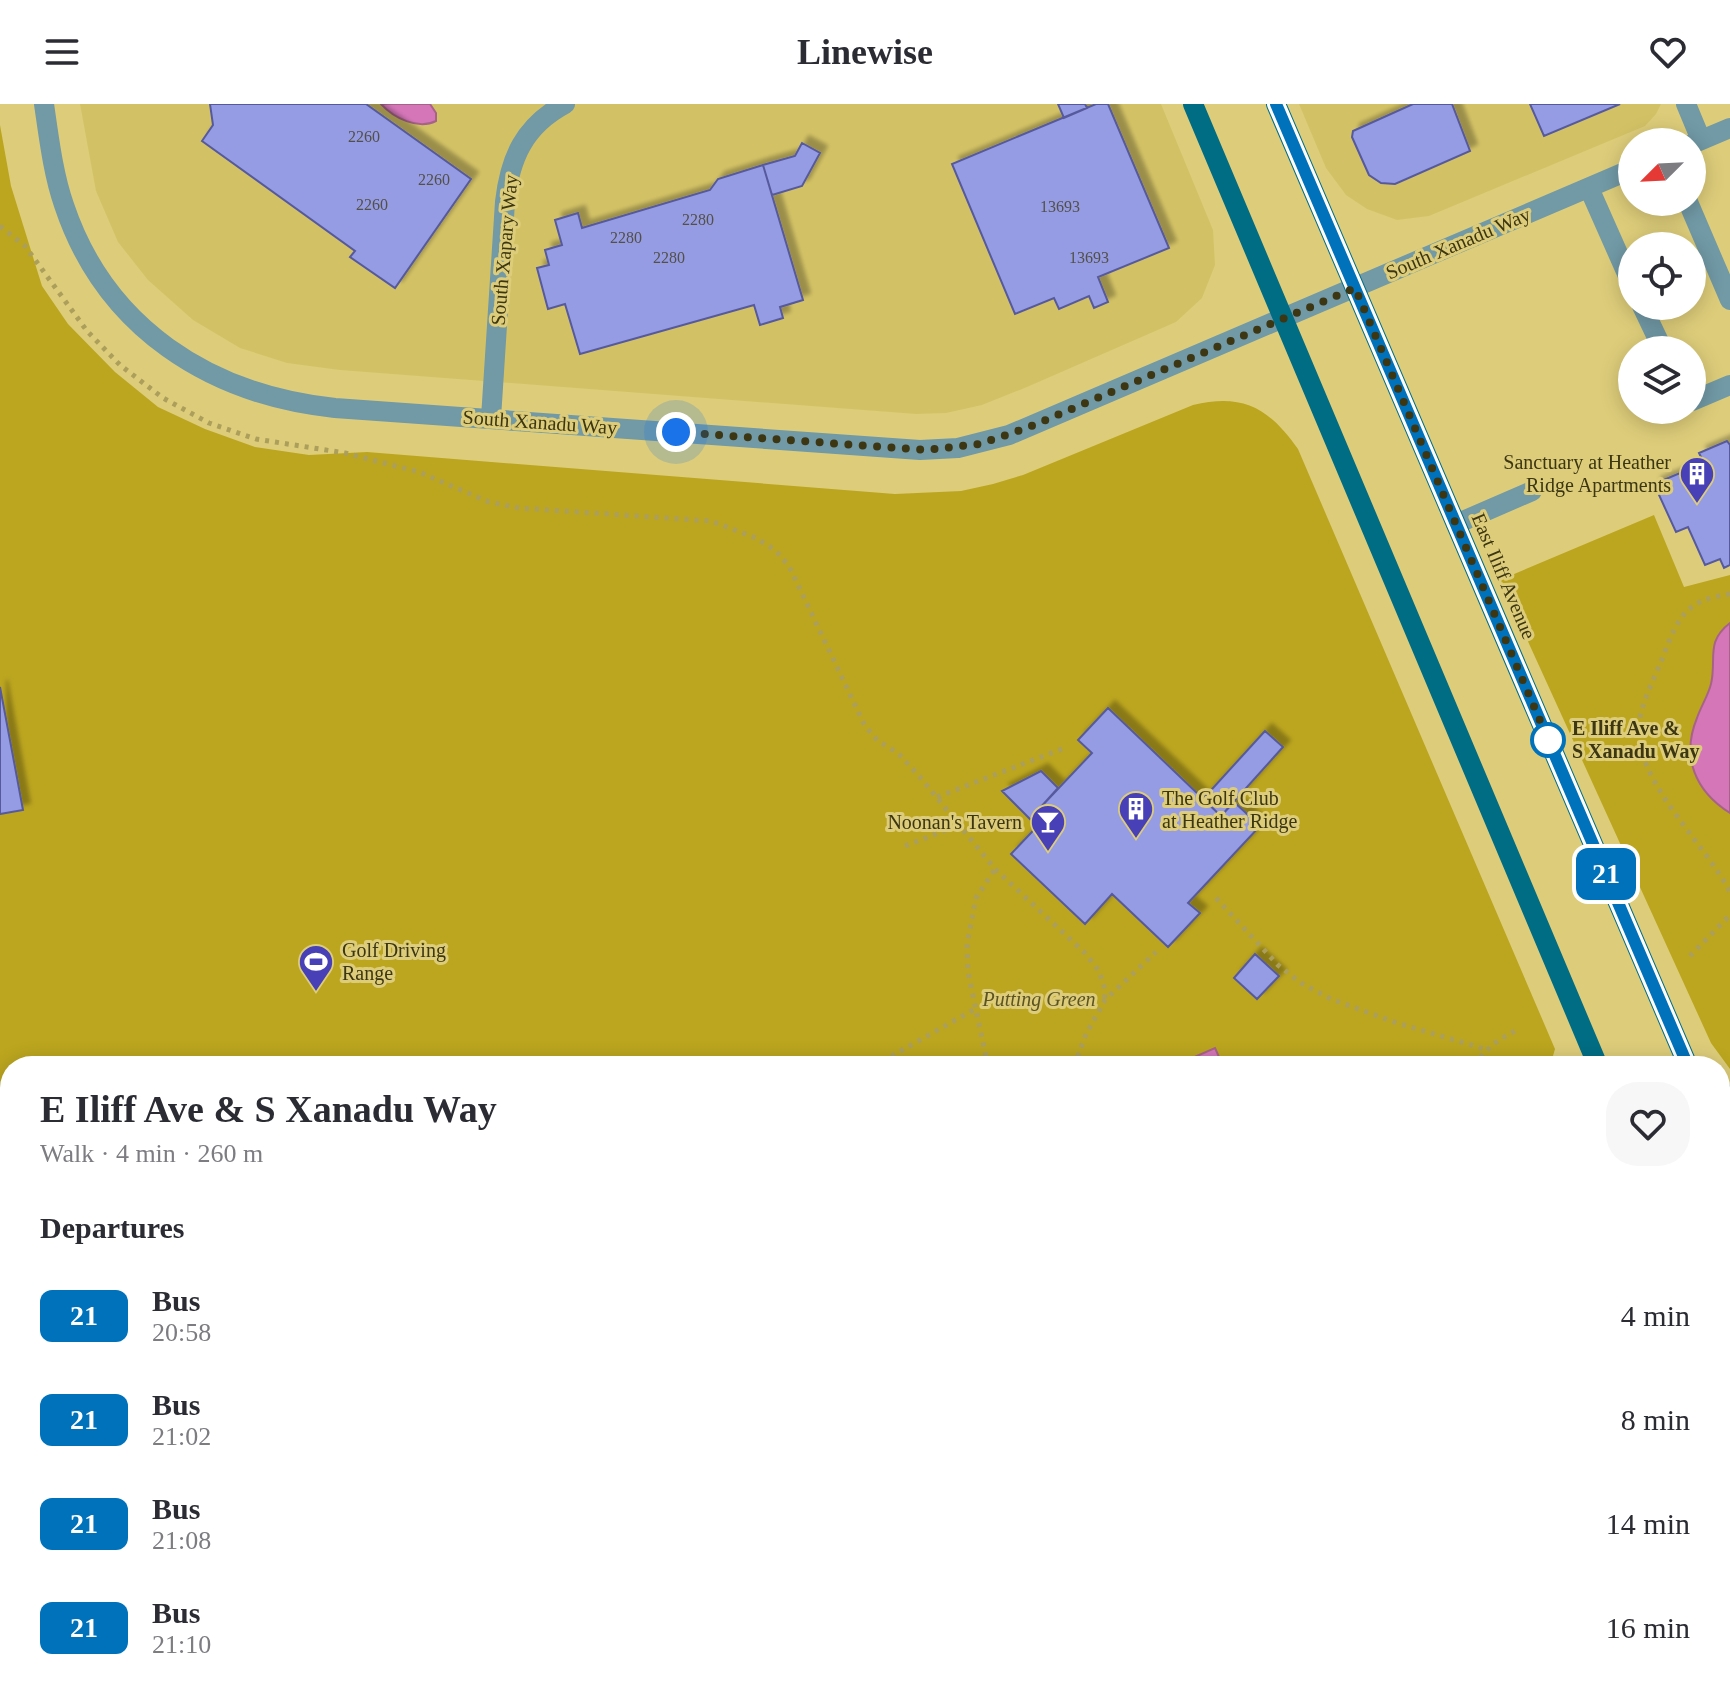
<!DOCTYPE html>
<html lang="en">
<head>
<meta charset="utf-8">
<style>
  :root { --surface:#fff; --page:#f7f7f7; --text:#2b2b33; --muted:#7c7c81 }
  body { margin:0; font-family:"Times New Roman",serif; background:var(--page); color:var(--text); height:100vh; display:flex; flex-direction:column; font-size:30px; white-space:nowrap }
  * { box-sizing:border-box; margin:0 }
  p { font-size:26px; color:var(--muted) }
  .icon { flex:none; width:44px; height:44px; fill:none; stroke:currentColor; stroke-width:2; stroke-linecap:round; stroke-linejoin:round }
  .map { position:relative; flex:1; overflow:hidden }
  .details { position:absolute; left:0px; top:952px; width:1730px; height:642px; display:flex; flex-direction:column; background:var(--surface); border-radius:32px 32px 0 0; box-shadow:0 4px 20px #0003 }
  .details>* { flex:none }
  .badge { padding:0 16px; border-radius:12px; font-size:28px; line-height:52px }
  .needle { width:52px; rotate:246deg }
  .tools { position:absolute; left:1618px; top:24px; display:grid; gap:16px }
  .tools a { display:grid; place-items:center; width:88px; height:88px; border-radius:50%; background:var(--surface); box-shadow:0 4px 20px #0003; font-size:40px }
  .you { position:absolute; width:40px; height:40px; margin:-20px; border:6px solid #fff; border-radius:50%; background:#1a73e8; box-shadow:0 0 0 12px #1a73e833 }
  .map>.badge { position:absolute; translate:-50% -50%; box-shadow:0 0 0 4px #fff }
  h2 { padding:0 40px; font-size:30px; line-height:72px }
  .round { display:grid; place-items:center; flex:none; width:84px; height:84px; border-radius:32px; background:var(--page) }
  .summary { display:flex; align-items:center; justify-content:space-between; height:136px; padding:0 40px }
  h1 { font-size:38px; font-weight:700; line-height:60px }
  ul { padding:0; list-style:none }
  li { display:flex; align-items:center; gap:24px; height:104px; padding:0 40px }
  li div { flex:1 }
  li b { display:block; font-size:30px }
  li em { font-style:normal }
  li .badge { min-width:88px; font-weight:700; text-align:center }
  header { display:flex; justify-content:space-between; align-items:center; height:104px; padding:0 40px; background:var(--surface); font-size:36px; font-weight:700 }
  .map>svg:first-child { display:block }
  .built { fill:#d3c265 }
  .green { fill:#bca61f }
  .water { fill:#d576b9; stroke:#a76387; stroke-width:2 }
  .building { fill:#959ce4; stroke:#565a9d; stroke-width:2; filter:url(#shadow) }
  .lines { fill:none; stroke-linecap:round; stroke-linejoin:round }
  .path { stroke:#ac9f5b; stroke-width:5; stroke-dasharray:4 6; stroke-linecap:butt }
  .minor { stroke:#7199a6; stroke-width:20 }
  .major { stroke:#006d84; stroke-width:20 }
  .line-casing { stroke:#fff; stroke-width:18 }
  .line { stroke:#0072bc; stroke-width:12 }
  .walk { stroke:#3c3613; stroke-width:8; stroke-dasharray:0 14.4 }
  .stop-dot { fill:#fff; stroke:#0072bc; stroke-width:4 }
  .labels { text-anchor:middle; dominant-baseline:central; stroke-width:6; stroke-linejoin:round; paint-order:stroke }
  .number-label { font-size:16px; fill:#525047 }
  .street-label { font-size:20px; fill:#3c3613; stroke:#ddcd7a }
  .poi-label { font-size:20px; fill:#3c3613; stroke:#ddcd7a; text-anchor:end }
  .stop-label { font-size:20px; font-weight:bold; fill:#3c3613; stroke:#ddcd7a; text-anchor:start }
  .park-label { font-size:20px; font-style:italic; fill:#5c5322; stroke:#ddcd7a }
</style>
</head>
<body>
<header><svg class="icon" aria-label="menu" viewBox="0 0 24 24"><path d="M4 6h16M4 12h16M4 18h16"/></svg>Linewise<svg class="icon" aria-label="heart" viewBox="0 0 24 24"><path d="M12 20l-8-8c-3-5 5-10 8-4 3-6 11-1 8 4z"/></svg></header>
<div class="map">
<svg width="1730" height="1593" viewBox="0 0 1730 1593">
  <defs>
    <filter id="shadow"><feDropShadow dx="7" dy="-7" stdDeviation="2" flood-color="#0004"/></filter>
  </defs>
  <rect width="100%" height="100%" fill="#ddcd7a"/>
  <!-- built -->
  <path class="built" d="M80 0H1161L1213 126 1215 161 1202 194 1176 218 1027 283 982 301 946 309 916 310 340 266 287 259 240 244 193 216 148 176 118 138 96 87Z
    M1299 0H1661L1656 10 1645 22 1429 112 1397 116 1367 105 1346 91 1326 64Z"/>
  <!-- green -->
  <path class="green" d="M0 21 11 82 42 182 68 220 115 268 158 303 205 325 255 343 309 351 367 348 895 390 961 387 993 380 1023 371 1193 301C1243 289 1269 304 1298 345L1555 945 1550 962H10V1584H125L112 1593H0Z
    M1654 411 1684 483 1730 471V965L1711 939 1500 476Z
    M840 1584H1143L1136 1593H833Z"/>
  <!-- water -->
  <path class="water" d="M381 0H430L436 9V17C418 26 394 14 381 0Z
    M1730 519V709C1695 687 1681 653 1697 614 1701 602 1708 592 1711 580 1717 555 1705 538 1730 519Z
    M1215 944 1223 962H1174Z"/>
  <!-- building -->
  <path class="building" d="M210 0H366L471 75 395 184 350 153 355 147 202 37 213 21Z
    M1058 0H1085L1087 4 1064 14Z
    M1096 0H1108L1169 144 1098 173 1108 198 1094 204 1089 192 1059 205 1054 194 1015 210 952 60Z
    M1413 0H1452L1470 47 1395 80 1381 79 1369 71 1352 33 1353 27Z
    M1530 0H1620L1544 32Z
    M802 39 820 49 802 82 772 91 763 61 795 52Z
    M763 61 803 196 780 203 783 214 760 221 754 201 580 250 565 200 548 205 537 164 549 161 545 146 562 141 555 116 578 109 582 124 710 86 718 75Z
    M1727 337 1730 341V461L1724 464 1720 455 1705 461 1688 423 1676 428 1654 380 1704 359 1699 349Z
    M0 583 23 706 0 710Z
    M1108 604 1221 712 1234 698 1260 722 1188 799 1200 809 1168 843 1112 790 1085 820 1011 750 1047 712 1039 705 1092 649 1078 636Z
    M1265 627 1283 643 1221 712 1203 695Z
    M1041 667 1058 684 1039 705 1047 712 1037 722 1002 687Z
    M1255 850 1279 872 1257 895 1234 874Z
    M348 1584H441L442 1585 434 1593H352L354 1591Z
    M624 1584H666L675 1593H632Z
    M1275 1584H1369L1368 1593H1285L1275 1590Z
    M1417 1584H1447L1446 1590 1454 1593H1416Z
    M1536 1584H1604L1603 1590 1583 1587 1582 1593H1535Z"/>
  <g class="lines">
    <!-- path -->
    <path class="path" d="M0 122 25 142 87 227 120 261 163 294 209 319 256 335 345 349 419 368 489 398 519 404 711 417 756 434 775 446 789 462 865 622 878 637 898 649 920 673 995 765 1085 849 1099 867 1104 882 1105 896
      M1730 490C1687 496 1679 511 1664 550 1656 572 1642 596 1639 619 1632 674 1705 739 1730 788
      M937 693 1067 643
      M905 742 959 721
      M1216 794 1278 861 1301 879 1331 895 1397 919 1485 945
      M1690 852 1730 811
      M874 962 975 905
      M988 962 968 868 967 840 976 794 995 765
      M1074 962 1086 930 1105 896 1156 848
      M1475 962C1486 943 1499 935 1519 925
      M0 1272 10 1267
      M0 1488 10 1477
      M865 1593 870 1584"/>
    <!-- minor -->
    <path class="minor" d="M44 0C49 34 53 69 64 101 105 224 210 291 335 304L920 346 958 344 1009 331 1632 65
      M1686 0 1701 36
      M1692 40 1730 24
      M1589 84 1632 181
      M1688 98 1730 196
      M1642 202 1663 246
      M1692 297 1730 281
      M491 314 505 98C510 54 524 22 565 0
      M1456 420 1532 387
      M1720 986 1730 994
      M489 1584 501 1593
      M533 1593 542 1584
      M1506 1593 1507 1584"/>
    <!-- major -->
    <path class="major" d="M1193 0 1598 962
      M1276 0 1688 962
      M1720 1036 1730 1060
      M1720 1249 1730 1273"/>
  </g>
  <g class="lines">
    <defs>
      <path id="line" d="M1276 0 1688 962"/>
    </defs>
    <!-- line casing -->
    <use href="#line" class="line-casing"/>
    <!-- line -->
    <use href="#line" class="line"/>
    <!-- walk -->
    <path class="walk" d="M676 328 926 346 979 340 1027 324 1355 184 1553 647 1548 636"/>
  </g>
  <!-- icons -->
  <defs>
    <symbol id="building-pin" viewBox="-11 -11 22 30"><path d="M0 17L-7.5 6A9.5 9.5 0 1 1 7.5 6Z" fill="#4740b6" stroke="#ddcd7a"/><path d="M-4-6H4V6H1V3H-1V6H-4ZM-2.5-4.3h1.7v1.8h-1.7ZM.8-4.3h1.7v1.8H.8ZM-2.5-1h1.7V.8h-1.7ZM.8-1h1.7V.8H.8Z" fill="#fff"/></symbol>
    <symbol id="bar-pin" viewBox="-11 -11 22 30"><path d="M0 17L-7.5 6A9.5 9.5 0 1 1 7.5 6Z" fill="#4740b6" stroke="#ddcd7a"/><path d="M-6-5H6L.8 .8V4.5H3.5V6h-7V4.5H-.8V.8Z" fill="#fff"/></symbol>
    <symbol id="stadium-pin" viewBox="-11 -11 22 30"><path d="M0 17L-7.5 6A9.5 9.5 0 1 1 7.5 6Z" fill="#4740b6" stroke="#ddcd7a"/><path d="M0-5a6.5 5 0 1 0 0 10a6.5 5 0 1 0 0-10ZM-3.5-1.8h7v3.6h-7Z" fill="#fff"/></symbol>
  </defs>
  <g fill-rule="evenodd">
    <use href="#building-pin" x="1677" y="350" width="40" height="54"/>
    <use href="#building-pin" x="1116" y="685" width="40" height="54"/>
    <use href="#bar-pin" x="1028" y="698" width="40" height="54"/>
    <use href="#stadium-pin" x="296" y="838" width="40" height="54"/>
  </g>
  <!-- markers -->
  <circle class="stop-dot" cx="1548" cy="636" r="16"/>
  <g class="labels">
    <!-- number labels -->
    <g class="number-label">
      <text x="364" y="32">2260</text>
      <text x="434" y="75">2260</text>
      <text x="372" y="100">2260</text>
      <text x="1060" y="102">13693</text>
      <text x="698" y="115">2280</text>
      <text x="626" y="133">2280</text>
      <text x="669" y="153">2280</text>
      <text x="1089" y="153">13693</text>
    </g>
    <!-- street labels -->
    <g class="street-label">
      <text transform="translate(1458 139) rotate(-23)">South Xanadu Way</text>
      <text transform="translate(504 146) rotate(-85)">South Xapary Way</text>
      <text transform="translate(540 318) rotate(4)">South Xanadu Way</text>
      <text transform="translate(1504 472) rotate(67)">East Iliff Avenue</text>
    </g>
    <!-- poi labels -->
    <g class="poi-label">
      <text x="1671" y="358">Sanctuary at Heather<tspan x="1671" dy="23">Ridge Apartments</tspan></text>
      <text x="1162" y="694" text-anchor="start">The Golf Club<tspan x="1162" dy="23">at Heather Ridge</tspan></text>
      <text x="1022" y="718">Noonan's Tavern</text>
      <text x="342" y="846" text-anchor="start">Golf Driving<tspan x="342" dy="23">Range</tspan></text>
    </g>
    <!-- stop labels -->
    <g class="stop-label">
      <text x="1572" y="624">E Iliff Ave &amp;<tspan x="1572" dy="23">S Xanadu Way</tspan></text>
    </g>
    <!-- park labels -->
    <g class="park-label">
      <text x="1039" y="895">Putting Green</text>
    </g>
  </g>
</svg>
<div class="tools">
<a><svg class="needle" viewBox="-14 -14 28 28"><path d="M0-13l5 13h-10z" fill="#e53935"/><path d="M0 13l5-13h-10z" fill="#7c7c81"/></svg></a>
<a><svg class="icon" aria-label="locate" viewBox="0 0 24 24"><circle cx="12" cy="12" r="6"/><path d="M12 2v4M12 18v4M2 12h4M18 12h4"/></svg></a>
<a><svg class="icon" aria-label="layers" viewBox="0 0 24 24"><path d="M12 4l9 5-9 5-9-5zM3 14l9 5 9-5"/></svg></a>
</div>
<div class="you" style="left:676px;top:328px"></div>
<b class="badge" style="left:1606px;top:770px;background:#0072bc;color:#fff">21</b>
<section class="details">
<div class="summary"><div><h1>E Iliff Ave &amp; S Xanadu Way</h1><p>Walk · 4 min · 260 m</p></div><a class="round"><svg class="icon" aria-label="heart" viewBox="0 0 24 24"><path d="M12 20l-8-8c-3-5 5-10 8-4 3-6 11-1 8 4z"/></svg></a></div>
<h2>Departures</h2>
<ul>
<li><span class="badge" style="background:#0072bc;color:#fff">21</span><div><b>Bus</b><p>20:58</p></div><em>4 min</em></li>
<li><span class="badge" style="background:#0072bc;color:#fff">21</span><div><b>Bus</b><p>21:02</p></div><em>8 min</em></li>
<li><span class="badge" style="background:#0072bc;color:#fff">21</span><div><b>Bus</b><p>21:08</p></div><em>14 min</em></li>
<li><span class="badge" style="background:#0072bc;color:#fff">21</span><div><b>Bus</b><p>21:10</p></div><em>16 min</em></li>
</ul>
</section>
</div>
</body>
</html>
